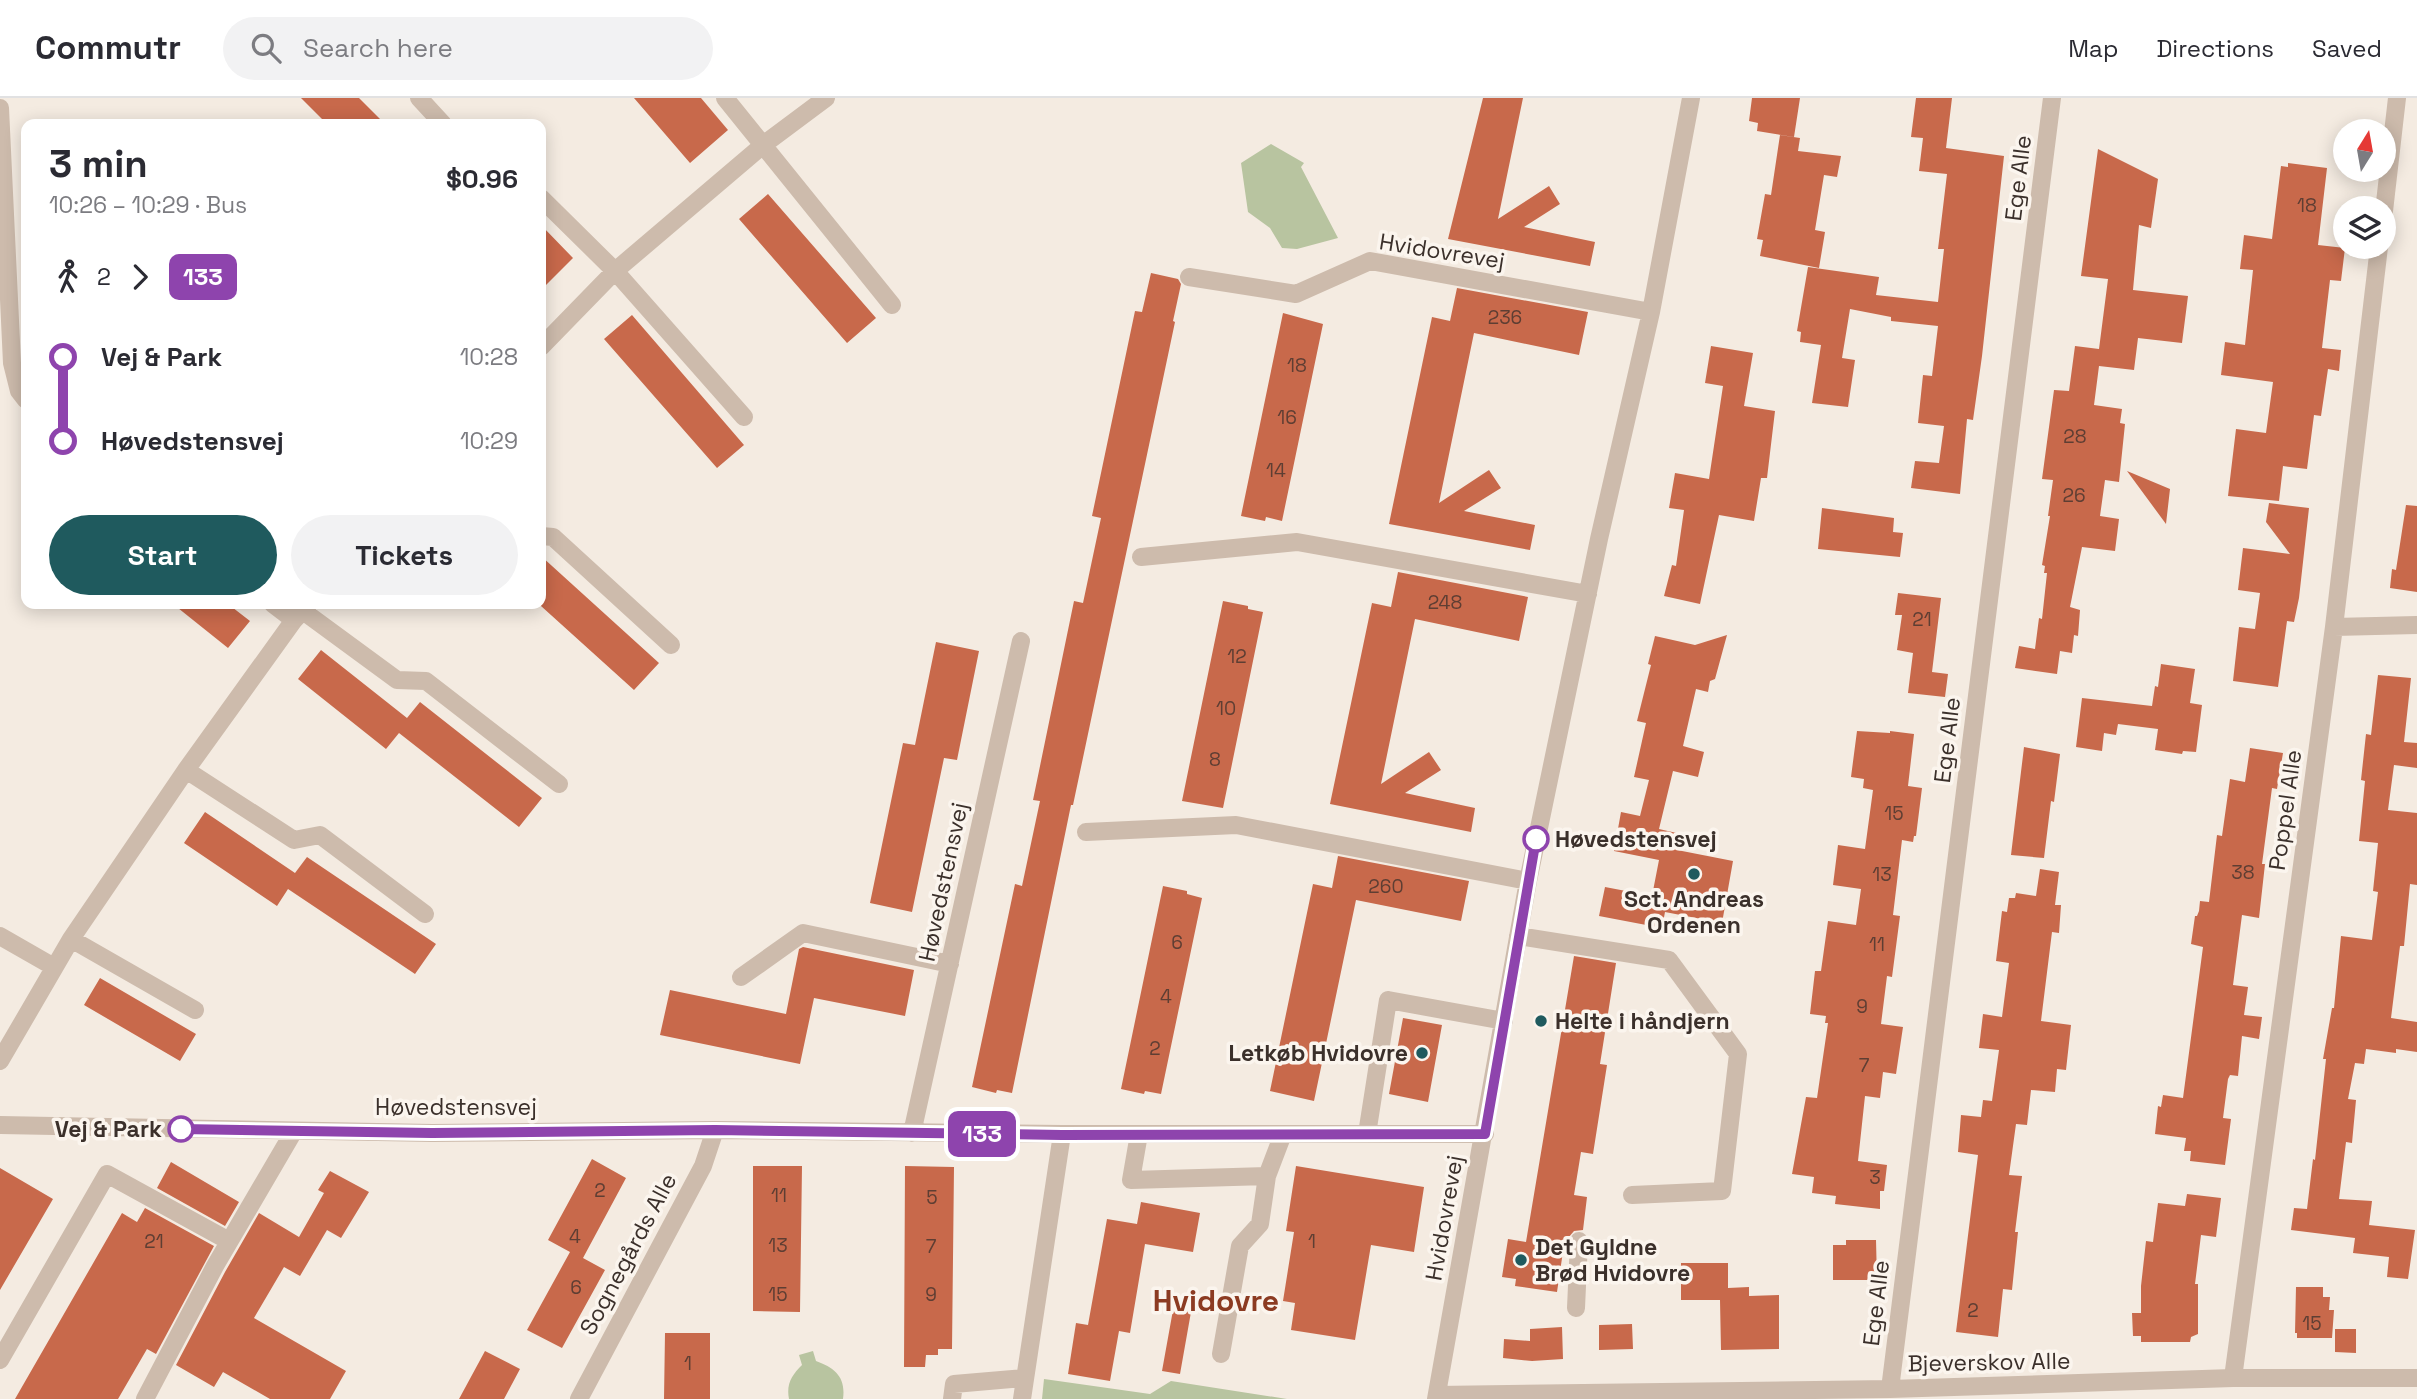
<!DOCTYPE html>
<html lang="en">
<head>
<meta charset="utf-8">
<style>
  :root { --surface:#fff; --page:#f2f2f3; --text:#2b2b33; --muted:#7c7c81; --line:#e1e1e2; --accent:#1f5a5e }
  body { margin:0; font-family:"Space Grotesk",sans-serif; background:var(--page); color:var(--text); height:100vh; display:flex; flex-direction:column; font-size:26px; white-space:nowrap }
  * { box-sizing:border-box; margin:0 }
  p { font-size:23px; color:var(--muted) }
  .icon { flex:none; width:38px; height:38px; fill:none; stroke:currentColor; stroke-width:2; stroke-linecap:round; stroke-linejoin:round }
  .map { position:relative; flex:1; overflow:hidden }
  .panel { position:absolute; left:21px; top:21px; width:525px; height:490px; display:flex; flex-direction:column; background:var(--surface); border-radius:14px; box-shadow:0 4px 18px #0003 }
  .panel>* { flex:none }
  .badge { padding:0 14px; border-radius:10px; font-size:24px; line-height:46px }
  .needle { width:46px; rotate:11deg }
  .tools { position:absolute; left:2333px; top:21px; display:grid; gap:14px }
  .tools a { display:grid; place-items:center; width:63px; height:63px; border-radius:50%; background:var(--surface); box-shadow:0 4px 18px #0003; font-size:35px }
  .map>.badge { position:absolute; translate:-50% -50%; box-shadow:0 0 0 4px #fff }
  .legs { display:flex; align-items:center; gap:10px; height:77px; padding:0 28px; font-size:23px }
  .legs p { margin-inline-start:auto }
  .headline { display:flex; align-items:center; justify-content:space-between; height:119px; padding:0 28px }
  h1 { font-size:38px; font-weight:700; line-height:52px }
  .action { display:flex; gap:14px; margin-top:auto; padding:14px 28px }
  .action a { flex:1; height:80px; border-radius:42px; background:var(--accent); color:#fff; font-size:28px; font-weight:700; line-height:80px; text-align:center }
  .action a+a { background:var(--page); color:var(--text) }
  ul { padding:0 28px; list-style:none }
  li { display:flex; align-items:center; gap:24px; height:84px; font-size:26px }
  li i { display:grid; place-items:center; width:10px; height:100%; margin:0 9px; background:currentColor }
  li i::after { content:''; width:18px; height:18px; margin:-9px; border:5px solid; border-radius:50%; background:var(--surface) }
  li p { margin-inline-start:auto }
  li:first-child i { background:linear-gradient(#0000 50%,currentColor 0) }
  li:last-child i { background:linear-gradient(currentColor 50%,#0000 0) }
  header { display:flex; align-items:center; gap:42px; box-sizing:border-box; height:98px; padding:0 35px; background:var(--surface); border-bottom:2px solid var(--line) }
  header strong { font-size:33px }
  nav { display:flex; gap:38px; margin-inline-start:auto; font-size:24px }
  .search { width:490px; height:63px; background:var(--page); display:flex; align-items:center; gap:18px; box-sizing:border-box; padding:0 24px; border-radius:38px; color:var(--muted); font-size:26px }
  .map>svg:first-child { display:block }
  .green { fill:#b8c4a0 }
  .building { fill:#c8694b }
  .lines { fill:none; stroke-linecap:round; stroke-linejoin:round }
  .minor { stroke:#cdbbac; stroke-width:18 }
  .line-1-casing { stroke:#fff; stroke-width:16 }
  .line-1 { stroke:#8e44ad; stroke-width:10 }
  .stop-1-dot { fill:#fff; stroke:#8e44ad; stroke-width:3.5 }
  .poi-dot { fill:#1f5a5e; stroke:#fbf5ee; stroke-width:2.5 }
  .labels { text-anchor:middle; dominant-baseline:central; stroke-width:7; stroke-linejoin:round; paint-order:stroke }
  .number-label { font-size:19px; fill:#5e3e33 }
  .street-label { font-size:23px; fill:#3b302b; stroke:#fbf5ee }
  .stop-label { font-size:23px; font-weight:bold; fill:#3b302b; stroke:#fbf5ee; text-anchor:start }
  .poi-label { font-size:23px; font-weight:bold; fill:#3b302b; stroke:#fbf5ee; text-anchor:start }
  .district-label { font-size:30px; font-weight:bold; fill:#8c3b22; stroke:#fbf5ee }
</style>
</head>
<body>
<header>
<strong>Commutr</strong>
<div class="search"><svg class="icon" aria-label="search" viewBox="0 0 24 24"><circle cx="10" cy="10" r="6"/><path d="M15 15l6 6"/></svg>Search here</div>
<nav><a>Map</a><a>Directions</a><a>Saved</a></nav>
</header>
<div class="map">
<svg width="2417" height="1301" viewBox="0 0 2417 1301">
  <rect width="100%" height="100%" fill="#f4ebe1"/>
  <!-- green -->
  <path class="green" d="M1271 46 1304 65 1301 69 1338 140 1297 151 1282 150 1270 130 1248 114 1241 65Z
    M813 1253 816 1263C835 1270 846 1279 843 1301H789C786 1286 792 1277 802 1267L799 1257Z
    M1044 1281 1150 1296 1171 1283 1287 1301H1042Z"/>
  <!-- building -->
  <path class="building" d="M301 0H359L385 26H327Z
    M634 0H701L728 32 690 65Z
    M1483 0H1523L1498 121 1549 88 1560 106 1524 129 1595 144 1590 168 1448 141Z
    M1752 0H1800L1794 39 1757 33 1758 25 1749 23Z
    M1916 0H1952L1946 50 2004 58 1982 258 1973 322 1967 321 1960 396 1911 390 1915 363 1939 365 1944 328 1918 325 1923 277 1932 278 1938 228 1891 223V219L1850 211 1842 260 1855 262 1848 309 1812 305 1821 247 1800 244 1801 234 1797 233 1808 169 1879 179 1876 197 1938 204 1944 151H1938L1947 76 1919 73 1923 40 1911 39Z
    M1780 37 1800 40 1798 53 1841 58 1837 79 1824 77 1815 132 1825 134 1819 170 1760 158 1763 142 1757 141 1765 96 1771 97Z
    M2098 51 2158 81 2151 130 2139 127 2133 192 2188 198 2182 245 2138 240 2134 272 2099 268 2094 307 2122 311 2120 325 2125 326 2119 384 2105 382 2100 418 2119 421 2115 453 2082 449 2070 509 2080 512 2078 538 2074 537 2072 555 2060 553 2057 576 2015 570 2019 548 2035 551 2039 520 2042 521 2047 475H2044L2045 468 2042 467 2050 418H2048L2053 382 2042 381 2054 292 2069 293 2075 248 2099 251 2108 181 2081 178Z
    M2288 65 2327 70 2318 147 2345 150 2341 183 2330 182 2322 250 2341 252 2339 273 2328 271 2321 318 2314 317 2307 371 2283 368 2279 403 2228 398 2236 331 2266 335 2273 284 2221 277 2225 244 2245 247 2253 172 2240 171 2244 137 2272 141 2281 68 2288 69Z
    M768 96 876 220 847 245 739 121Z
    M541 127 573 160 541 192Z
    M1151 175 1178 181 1181 186 1173 223 1175 224 1073 707H1071L1012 995 997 992 996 995 972 989 1015 786 1022 788 1040 703 1033 702 1074 503 1083 505 1101 420 1092 418 1135 213 1142 214Z
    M1457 190 1588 214 1579 257 1474 235 1439 405 1489 372 1501 390 1464 413 1535 427 1530 452 1389 426 1432 219 1450 223Z
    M1283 215 1323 226 1282 423 1266 419 1265 423 1241 418Z
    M632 217 744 347 717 370 604 241Z
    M1711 248 1753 255 1744 308 1775 313 1767 380H1761L1754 423 1719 417 1700 506 1664 498 1672 467 1676 468 1684 412 1669 410 1675 375 1709 381 1723 288 1705 285Z
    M2127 373 2170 391 2166 426Z
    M2269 405 2309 410 2299 500 2294 524 2287 523 2278 589 2233 583 2239 529 2255 531 2260 495 2238 492 2243 450 2290 456 2266 424Z
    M2406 407 2417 408V494L2390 490 2392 471 2396 472Z
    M1822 410 1894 420 1893 434 1903 435 1900 459 1818 451Z
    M541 458 659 565 634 592 541 508Z
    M1398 474 1528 499 1519 543 1415 521 1381 686 1429 654 1441 672 1405 695 1475 710 1471 734 1330 706 1372 505 1391 509Z
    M1898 495 1941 500 1932 574 1948 576 1945 599 1908 595 1913 555 1897 552 1902 517H1895Z
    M1223 503 1248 508V511L1263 514 1223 710 1182 703Z
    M173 506H228L250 523 228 550Z
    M1727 537 1715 581 1710 583 1708 594 1696 591 1683 648 1704 654 1698 679 1673 673 1659 731 1681 736 1677 752 1733 763 1722 825 1665 814 1662 830 1599 818 1605 789 1652 798 1659 762 1614 753 1621 714 1640 718 1649 682 1634 679 1646 625 1637 623 1651 567 1648 566 1655 538 1695 547Z
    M936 544 979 553 957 662 944 660 912 814 870 805 903 645 915 647Z
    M321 552 407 620 420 604 542 700 519 729 399 635 386 651 298 581Z
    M2161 566 2195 571 2190 605 2202 607 2196 654 2183 653 2182 656 2155 652 2158 631 2118 626 2116 637 2104 635 2102 653 2076 649 2082 600 2152 608 2155 588 2158 589Z
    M2378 577 2411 580 2404 644 2417 645V670L2394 667 2388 712 2417 715V787L2410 786 2404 848H2400L2391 920 2417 924V954L2396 951V955L2366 951 2364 966 2355 965 2348 1001 2356 1002 2352 1045 2346 1044 2339 1101 2372 1103 2369 1127 2415 1132 2408 1181 2387 1179 2389 1159 2353 1155 2355 1140 2291 1132 2294 1110 2307 1111 2313 1061 2315 1062 2326 961H2323L2332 910H2334L2341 838 2372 842 2378 794 2373 793 2378 745 2359 743 2365 683 2361 682 2366 636 2371 637Z
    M1857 633 1890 635V633L1914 636 1908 688 1922 690 1916 738H1914L1913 744 1902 742 1893 817 1900 818 1892 879 1887 878 1881 926 1903 929 1896 976 1883 974 1880 1000 1865 998 1858 1063 1887 1067 1884 1093H1880V1111L1835 1106 1836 1098 1812 1095 1814 1079 1792 1076 1806 999 1817 1000 1828 925H1825L1826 918 1810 916 1815 873H1821L1828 823 1856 827 1861 791 1833 787 1838 747 1865 751 1873 692 1863 690 1864 681 1851 679Z
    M2024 649 2060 656 2054 704 2051 703 2044 760 2011 757Z
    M2250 650 2283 655 2277 691 2272 690 2262 766H2265L2259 820 2242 817 2233 887 2248 889 2244 917 2262 919 2259 941 2242 938 2238 978 2230 977 2228 981 2223 1020 2231 1021 2225 1067 2190 1063 2191 1053H2184L2186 1040 2155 1036 2158 1008 2161 1009 2163 997 2183 1000 2203 849 2191 846 2195 818H2197L2199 813 2200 803 2209 804 2217 737 2222 738 2230 681 2245 684Z
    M205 714 295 775 307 759 436 846 415 876 288 791 277 808 184 745Z
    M1338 758 1469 783 1461 823 1356 802 1314 1003 1270 993 1313 786 1332 790Z
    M2040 771 2059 774 2055 807H2061L2059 835 2052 834 2041 923 2071 927 2066 972 2057 971 2055 994 2031 992 2027 1027 2016 1026 2009 1077 2022 1078 2015 1134H2018L2012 1192 2003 1191 1998 1239 1956 1234 1978 1057 1958 1054 1961 1017 1981 1019 1983 1002 1992 1003 1999 952 1979 950 1983 916 2002 919 2009 865 1996 863 2002 813 2007 814 2009 800H2015L2016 795 2036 798Z
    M1163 788 1187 793V796L1202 800 1161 996 1145 993 1144 996 1121 991Z
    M803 849 914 872 905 918 814 900 800 966 660 937 670 892 786 916 799 851Z
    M1574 858 1616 865 1600 966 1607 967 1593 1056 1581 1054 1574 1097 1587 1099 1583 1132 1574 1133 1568 1140H1565L1557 1194 1515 1188 1516 1181 1502 1179 1508 1141 1526 1144Z
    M100 880 196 936 180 963 84 907Z
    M1403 920 1442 927 1428 1004 1389 996Z
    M592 1061 626 1080 583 1160 605 1172 562 1250 527 1232 570 1154 548 1142Z
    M171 1064 239 1104 225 1128 157 1090Z
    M753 1068H802L800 1214 753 1213Z
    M905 1068 954 1069 952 1251H938V1257H926L925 1269H904Z
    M1296 1068 1424 1089 1414 1154 1371 1147 1355 1242 1291 1232 1295 1205 1283 1203 1294 1134 1286 1133Z
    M0 1070 53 1101 0 1192Z
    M330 1073 369 1094 341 1140 327 1132 300 1178 284 1169 254 1220 346 1273 330 1301H270L223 1274 214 1289 176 1267 225 1174 259 1115 299 1139 324 1095 318 1092Z
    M2187 1096 2221 1100 2216 1139 2201 1137 2195 1186H2198V1236L2191 1239 2190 1244H2141V1238H2133L2132 1215H2141V1188L2146 1143 2153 1144 2158 1105 2185 1108Z
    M1141 1104 1200 1115 1193 1154 1145 1146 1130 1235 1119 1233 1110 1283 1068 1276 1076 1225 1088 1227 1107 1121 1137 1126Z
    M145 1110 214 1148 156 1256 147 1251 118 1301H15L122 1115 137 1124Z
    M1846 1142H1876L1877 1182H1833V1147H1846Z
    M1681 1165H1728V1190L1749 1189V1198L1779 1197V1251L1721 1252 1720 1202H1681Z
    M2296 1189H2323V1199H2330L2329 1212H2334L2332 1240H2297V1235H2295Z
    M1173 1212 1191 1214 1180 1276 1162 1273Z
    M1632 1226 1633 1251 1599 1252V1227Z
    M1562 1229 1563 1261 1532 1263 1503 1260 1504 1241 1530 1243V1231Z
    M2335 1231H2356V1255L2335 1254Z
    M665 1235H710V1301H664Z
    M485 1253 520 1271 504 1301H459Z"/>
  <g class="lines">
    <!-- minor -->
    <path class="minor" d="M419 0 443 26
      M725 0 892 207
      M0 10 12 265 19 293 26 302
      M541 100 615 173 744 319
      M2384 113 2397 0
      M1189 179 1296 196 1370 163 1651 214
      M541 249 615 173 763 47 826 0
      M541 438 553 439 671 547
      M1141 459 1297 444 1588 496
      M273 506 294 522
      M303 513 397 582 426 583 559 686
      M2334 529 2417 527
      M186 672 294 742 320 737 425 816
      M1086 734 1236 727 1528 783
      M0 838 54 869
      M1518 838 1669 862 1738 956 1722 1093 1632 1097
      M71 841 195 912
      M741 879 803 835 950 866
      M0 963 71 841 186 672 294 522 309 506
      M0 1027 432 1035 715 1032 1062 1036H1485
      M912 1035 1021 543
      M1139 1036 1131 1082 1267 1078
      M1367 1036 1388 902 1504 923
      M1576 1210 1579 1143
      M1221 1256 1240 1148 1260 1126 1267 1078 1283 1036
      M0 1262 107 1076 229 1143
      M2233 1280 2334 529 2379 149
      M1890 1291 2052 0
      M1437 1297 1890 1291 2233 1280H2417
      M145 1301 215 1168 294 1033
      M579 1301 703 1068 715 1032
      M952 1301 954 1286 1025 1280
      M1022 1301 1062 1036
      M1436 1301 1528 783 1599 441 1651 214 1691 0"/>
  </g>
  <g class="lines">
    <defs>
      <path id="line-1" d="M181 1031 432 1035 715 1032 1062 1037 1485 1036 1536 741"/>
    </defs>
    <!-- line-1 casing -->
    <use href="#line-1" class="line-1-casing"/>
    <!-- line-1 -->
    <use href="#line-1" class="line-1"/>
  </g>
  <!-- markers -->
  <g class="stop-1-dot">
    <circle cx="1536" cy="741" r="12"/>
    <circle cx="181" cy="1031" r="12"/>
  </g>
  <g class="poi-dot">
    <circle cx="1694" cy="776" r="7"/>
    <circle cx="1541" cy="923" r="7"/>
    <circle cx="1422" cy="955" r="7"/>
    <circle cx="1521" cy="1162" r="7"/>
  </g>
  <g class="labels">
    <!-- number labels -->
    <g class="number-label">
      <text x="2307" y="107">18</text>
      <text x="1505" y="219">236</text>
      <text x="1297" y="267">18</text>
      <text x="1287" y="319">16</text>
      <text x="2075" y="338">28</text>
      <text x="1276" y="372">14</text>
      <text x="2074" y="397">26</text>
      <text x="1445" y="504">248</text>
      <text x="1922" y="521">21</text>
      <text x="1237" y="558">12</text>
      <text x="1226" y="610">10</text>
      <text x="1215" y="661">8</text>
      <text x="1894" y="715">15</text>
      <text x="2243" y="774">38</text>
      <text x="1882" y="776">13</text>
      <text x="1386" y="788">260</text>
      <text x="1177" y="844">6</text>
      <text x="1877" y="846">11</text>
      <text x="1166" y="898">4</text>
      <text x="1862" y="908">9</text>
      <text x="1155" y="950">2</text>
      <text x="1864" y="967">7</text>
      <text x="1875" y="1079">3</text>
      <text x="600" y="1092">2</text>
      <text x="779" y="1097">11</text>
      <text x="932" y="1099">5</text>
      <text x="575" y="1138">4</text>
      <text x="154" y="1143">21</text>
      <text x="1312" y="1143">1</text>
      <text x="778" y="1147">13</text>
      <text x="931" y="1148">7</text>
      <text x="576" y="1189">6</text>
      <text x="778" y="1196">15</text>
      <text x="931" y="1196">9</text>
      <text x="1973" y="1212">2</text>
      <text x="2312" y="1225">15</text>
      <text x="688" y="1265">1</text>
    </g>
    <!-- street labels -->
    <g class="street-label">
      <text transform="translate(2018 80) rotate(-83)">Ege Alle</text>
      <text transform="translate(1442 153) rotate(9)">Hvidovrevej</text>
      <text transform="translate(1947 642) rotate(-83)">Ege Alle</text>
      <text transform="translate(2285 712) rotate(-82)">Poppel Alle</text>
      <text transform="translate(943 784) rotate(-78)">Høvedstensvej</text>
      <text x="456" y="1009">Høvedstensvej</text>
      <text transform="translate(1444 1120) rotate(-80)">Hvidovrevej</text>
      <text transform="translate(628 1156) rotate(-62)">Sognegårds Alle</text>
      <text transform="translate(1876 1205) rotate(-83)">Ege Alle</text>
      <text transform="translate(1989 1264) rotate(-1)">Bjeverskov Alle</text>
    </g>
    <!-- stop labels -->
    <g class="stop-label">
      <text x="1555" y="741">Høvedstensvej</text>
      <text x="162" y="1031" text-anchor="end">Vej &amp; Park</text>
    </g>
    <!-- poi labels -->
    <g class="poi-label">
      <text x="1694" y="801" text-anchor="middle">Sct. Andreas<tspan x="1694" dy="26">Ordenen</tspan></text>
      <text x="1555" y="923">Helte i håndjern</text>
      <text x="1408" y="955" text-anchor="end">Letkøb Hvidovre</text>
      <text x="1535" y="1149">Det Gyldne<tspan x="1535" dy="26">Brød Hvidovre</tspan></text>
    </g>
    <!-- district labels -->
    <g class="district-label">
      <text x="1216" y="1202">Hvidovre</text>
    </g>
  </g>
</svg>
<div class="tools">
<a><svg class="needle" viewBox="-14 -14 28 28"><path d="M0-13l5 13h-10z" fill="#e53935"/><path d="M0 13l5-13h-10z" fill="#7c7c81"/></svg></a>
<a><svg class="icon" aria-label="layers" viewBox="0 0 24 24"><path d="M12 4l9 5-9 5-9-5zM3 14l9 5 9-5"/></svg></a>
</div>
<b class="badge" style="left:982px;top:1036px;background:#8e44ad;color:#fff">133</b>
<section class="panel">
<div class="headline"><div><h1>3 min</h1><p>10:26 – 10:29 · Bus</p></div><b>$0.96</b></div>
<div class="legs"><svg class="icon" aria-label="walk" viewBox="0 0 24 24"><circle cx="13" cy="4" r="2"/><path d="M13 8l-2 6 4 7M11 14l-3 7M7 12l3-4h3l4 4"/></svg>2<svg class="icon" aria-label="forward" viewBox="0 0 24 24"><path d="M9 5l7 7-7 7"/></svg><b class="badge" style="background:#8e44ad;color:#fff">133</b></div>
<ul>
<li><i style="color:#8e44ad"></i><b>Vej &amp; Park</b><p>10:28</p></li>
<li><i style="color:#8e44ad"></i><b>Høvedstensvej</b><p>10:29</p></li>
</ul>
<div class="action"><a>Start</a><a>Tickets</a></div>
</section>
</div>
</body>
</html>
